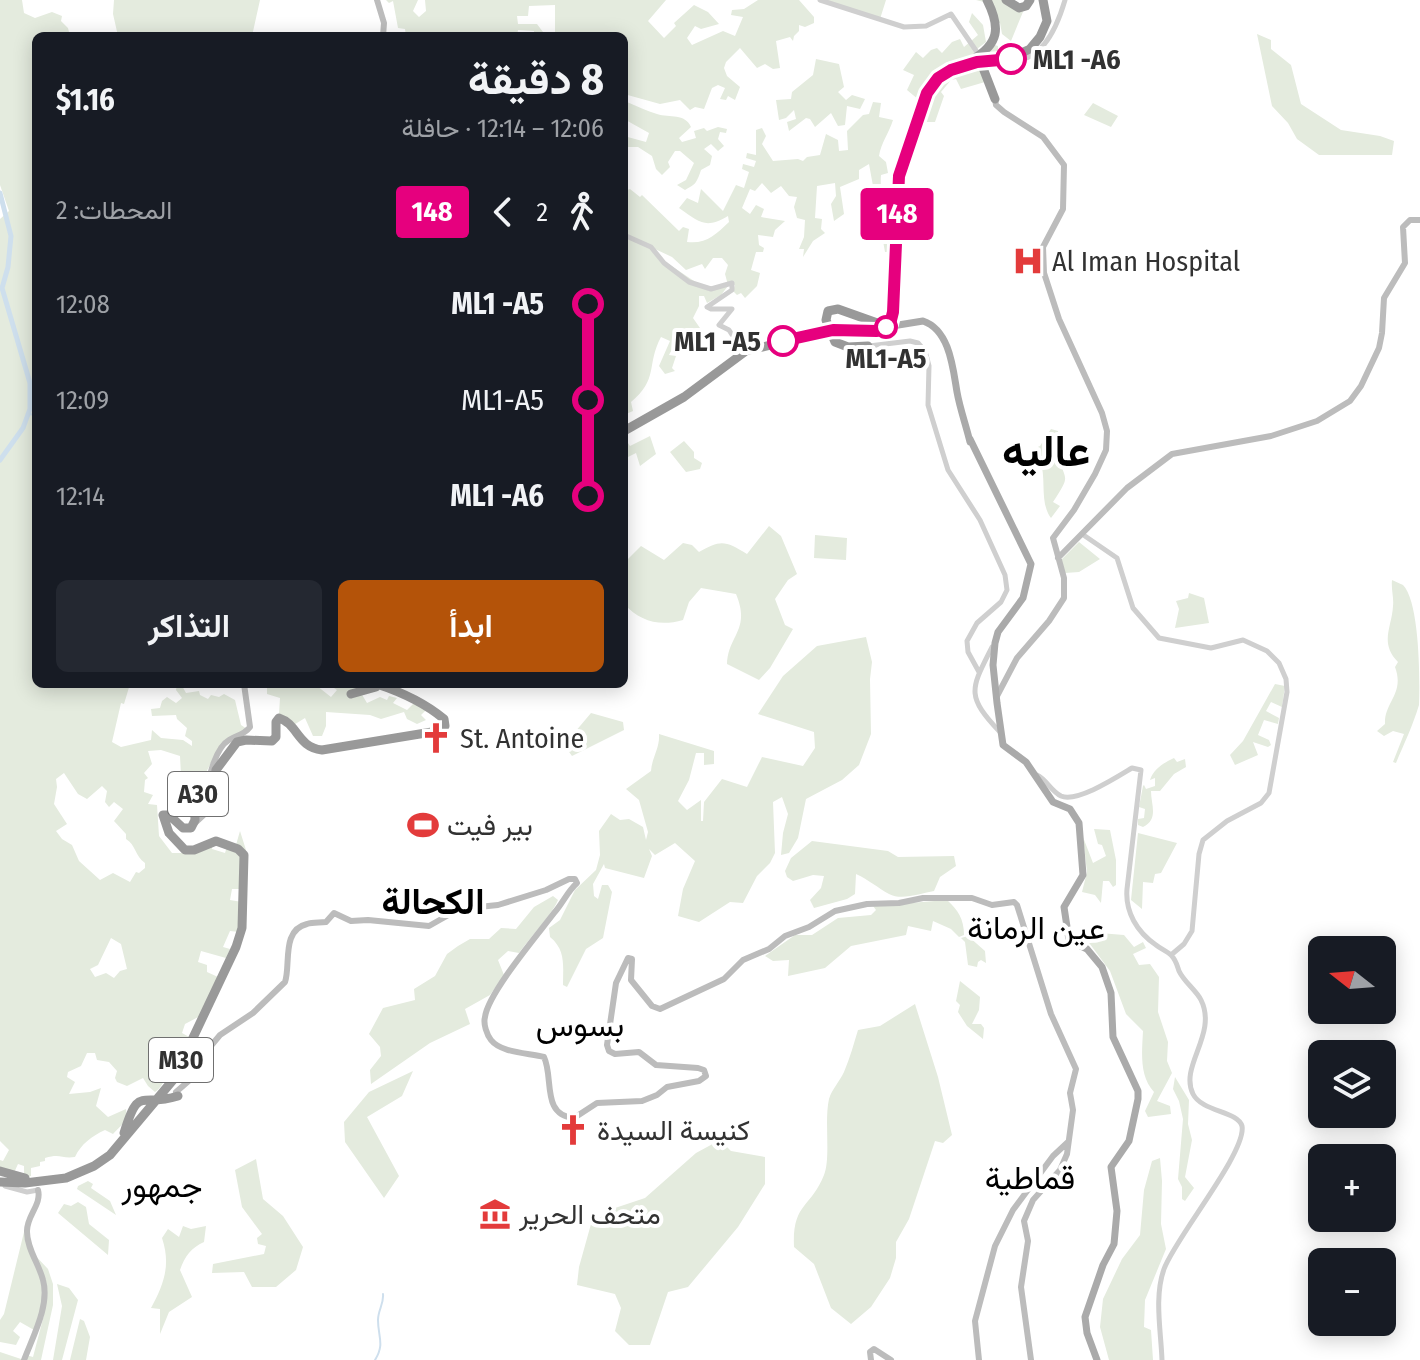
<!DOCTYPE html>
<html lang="ar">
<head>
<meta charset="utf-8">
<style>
  :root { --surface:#171b24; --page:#242831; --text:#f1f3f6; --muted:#9ea1a6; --accent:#b45309 }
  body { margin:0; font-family:"Fira Sans Condensed",Vazirmatn,sans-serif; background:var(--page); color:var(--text); direction:rtl; height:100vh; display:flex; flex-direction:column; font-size:30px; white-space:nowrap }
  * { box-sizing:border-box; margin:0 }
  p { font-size:26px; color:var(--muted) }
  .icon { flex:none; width:44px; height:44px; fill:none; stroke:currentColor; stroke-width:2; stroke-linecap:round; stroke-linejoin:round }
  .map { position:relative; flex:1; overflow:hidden; direction:ltr }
  .sheet { position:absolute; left:32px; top:32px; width:596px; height:656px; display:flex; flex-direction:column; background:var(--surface); border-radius:12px; box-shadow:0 4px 20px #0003; direction:rtl }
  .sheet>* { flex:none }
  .badge { padding:0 16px; border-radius:6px; font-size:28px; line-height:52px }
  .needle { width:52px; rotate:287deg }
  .fabs { position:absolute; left:1308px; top:936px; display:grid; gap:16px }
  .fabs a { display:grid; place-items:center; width:88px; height:88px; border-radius:12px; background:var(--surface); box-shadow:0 4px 20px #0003; font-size:40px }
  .map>.badge { position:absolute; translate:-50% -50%; box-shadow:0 0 0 4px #fff }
  .legs { display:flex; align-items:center; gap:12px; height:88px; padding:0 24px; font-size:26px }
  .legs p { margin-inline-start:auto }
  .overview { display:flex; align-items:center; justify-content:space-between; height:136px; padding:0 24px }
  h1 { font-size:44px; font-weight:700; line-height:60px }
  .button { display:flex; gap:16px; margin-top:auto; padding:16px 24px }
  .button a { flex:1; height:92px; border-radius:12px; background:var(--accent); color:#fff; font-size:32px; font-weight:700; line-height:92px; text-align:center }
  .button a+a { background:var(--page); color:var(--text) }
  ul { padding:0 24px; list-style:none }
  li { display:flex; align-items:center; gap:28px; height:96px; font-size:30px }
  li i { display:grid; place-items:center; width:12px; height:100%; margin:0 10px; background:currentColor }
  li i::after { content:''; width:20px; height:20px; margin:-10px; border:6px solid; border-radius:50%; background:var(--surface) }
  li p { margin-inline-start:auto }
  li:first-child i { background:linear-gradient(#0000 50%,currentColor 0) }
  li:last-child i { background:linear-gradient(currentColor 50%,#0000 0) }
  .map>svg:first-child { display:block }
  .green { fill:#e4ebde; fill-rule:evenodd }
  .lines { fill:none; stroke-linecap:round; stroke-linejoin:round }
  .stream { stroke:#cedfed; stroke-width:2 }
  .river { stroke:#cedfed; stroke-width:5 }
  .tertiary { stroke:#cfcfcf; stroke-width:5 }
  .secondary { stroke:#bcbcbc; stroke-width:6 }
  .primary { stroke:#aaa; stroke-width:7 }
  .motorway { stroke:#999; stroke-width:9 }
  .line-1-casing { stroke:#fff; stroke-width:18 }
  .line-1 { stroke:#e6007e; stroke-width:12 }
  .stop-1-dot { fill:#fff; stroke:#e6007e; stroke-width:4 }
  .labels { text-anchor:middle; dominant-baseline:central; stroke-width:8; stroke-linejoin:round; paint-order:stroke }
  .shield { fill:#fff; stroke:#707070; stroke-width:2 }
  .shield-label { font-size:26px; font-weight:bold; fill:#323232 }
  .stop-label { font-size:28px; font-weight:bold; fill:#323232; stroke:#fff; text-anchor:start }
  .poi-label { font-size:28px; fill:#323232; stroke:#fff; text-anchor:start }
  .quarter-label { font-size:32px; fill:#000; stroke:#fff }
  .district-label { font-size:36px; font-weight:bold; fill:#000; stroke:#fff }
  .town-label { font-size:44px; font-weight:bold; fill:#000; stroke:#fff }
</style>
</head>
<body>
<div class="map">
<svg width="1420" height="1360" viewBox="0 0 1420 1360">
  <rect width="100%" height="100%" fill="#fff"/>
  <!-- green -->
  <path class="green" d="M0 0H22L24 13 35 18 52 12 62 16 61 21 68 28 70 36H36V684H130L124 704 121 703 112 742 121 747 151 740 152 730 161 738 183 740 192 746V741L185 736 187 728 177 719 176 715 152 716 151 709 160 708 162 701 167 697 176 703 182 698 176 690 177 684H181L186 693 199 691 200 695 208 699 211 695 219 697 224 694 235 700 241 725 247 729 217 752 204 776 198 773 191 781 200 788 191 793 182 795 180 756 161 750 148 751 152 764 144 773 148 778 145 780 144 792 153 795 148 804 157 805 159 836 172 853H191L212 844V849L225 853 228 843 236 845 240 831 246 850 243 889H232L230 900 242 902 239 932 230 931 223 947 230 949 226 958 201 951 198 962 207 965V972L218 977 202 1015 185 1024 182 1033 191 1038 185 1051 176 1046C170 1060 167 1085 155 1092L148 1086 143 1078 127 1086 117 1082 115 1078 117 1071 109 1062 97 1060 95 1053H87L81 1066 68 1072 67 1077 75 1082 69 1094 90 1092 101 1088 96 1106 108 1117 126 1109C128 1122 121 1125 113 1134L105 1130C92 1136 81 1144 75 1157 61 1159 61 1153 45 1158V1161L40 1162V1166L31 1168V1176L24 1177V1166L18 1164 13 1175 0 1169V1160L3 1161 9 1150 0 1141V219L9 211 0 185ZM64 773 78 794 87 799 102 786 107 791 105 802 109 807 114 802 123 809 114 821 126 834V839C136 845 135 856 145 863V868L139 873 136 872 130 882 113 873 100 880 79 861 72 845 62 839 56 831 67 824 54 804 57 787 56 779ZM111 938 121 944 127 969 120 971 114 978 106 973 95 977 90 969 98 965Z
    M114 0H260L252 36H118L113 14Z
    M386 0H418L413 11 419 17 426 11 425 0H666L648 21 664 38 676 26 674 23 694 5 708 12 719 24 701 29 695 26 687 38 692 45 723 31 735 36 743 17 731 15 732 10 744 9 758 0H799L814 17V23L805 27 799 25V31L794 36 793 41 790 37 776 41 780 68 773 69 765 64 757 68 740 48 726 62 724 68 727 76 740 87 735 100 728 96 726 100 720 99 725 88 718 85 712 88 704 109 695 107 690 110 680 100 660 104 624 94V36H555V5L529 6 528 16H517L518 24H537L546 36H534V31L518 30 517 36H406L405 29 398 28 393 1 389 3Z
    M820 0H886L880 19Z
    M976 0H1006L1025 7 1011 41 1002 34 1000 23 995 22 984 2Z
    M972 13 983 25 986 42 977 49 979 54 992 44 998 46V54H1009L980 67 985 82 961 89 956 79 951 80 941 92 944 96 935 122H920L913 127 919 100 907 90 914 75 903 70 916 52 923 58 931 50 937 48 942 53 952 42 960 39 964 47 978 35 969 22Z
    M1257 34 1271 40V49L1291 65 1301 104 1341 130 1380 136 1394 141 1392 155H1319L1297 139 1288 123 1272 106Z
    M816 59 839 64 844 87 838 92 846 100 852 95 865 99 860 109 847 106 845 125 838 126 831 113 815 127 810 119 806 118 789 131 787 122 796 119 794 110 786 118 779 120 776 100 791 99 792 92 813 75Z
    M627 102C637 106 647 111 657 114 670 118 685 113 691 127L679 138 682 142 696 138 694 131 704 128 707 131 718 127 727 129 726 133 720 132 718 139 724 146 718 151 711 144 704 149 712 156 710 165 701 170C696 185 695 184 685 190L677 185 686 180 694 163 680 151H675L668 162 670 167 662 175 656 169 652 156 638 147H624V136L646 142 649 133 624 119Z
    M873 102 881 103 879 117 893 120C889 133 881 143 879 156L886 162 888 173 881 175C879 199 889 201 894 219 896 229 896 241 897 252H885L869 164 859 170V179L840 187 844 214 834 221 831 204 836 196 835 183 817 186 815 218 822 219 821 229 825 233 813 241 803 257 804 249H799L804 237 805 220 797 218 794 207 797 197 789 196 781 186 771 193 762 183 755 191 750 189 742 208 750 214 756 205 764 209 761 217 785 221 775 230 773 237 758 235 759 245 764 248 763 252H756L751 270 760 273 757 286 745 298 741 293 737 295 733 291 735 285 728 286 721 295 707 303 704 296H699V306L693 318 700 328 697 337 694 339 688 331V340C681 342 672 347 669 355L676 356 672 368 675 371 665 374 659 366 670 341 661 337C646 365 659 379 631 402L633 411 624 415V226L627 224 624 220V191L630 189 640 197 642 195 679 231 683 227 689 229 687 242C707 244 715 235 729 222L728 216C706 229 700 223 679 208L687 198 698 203 701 189 723 211 736 185 744 188 749 172 742 169 743 164 754 167 756 161 746 158 747 153 756 155V130L762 128 766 136 762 144 773 161 798 159 803 161 807 157 820 155 826 134 838 140 839 151 848 150 847 131 863 115 869 114ZM655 249 672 257 686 270 702 264 705 269 713 258H722L728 265 725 274 728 285 709 291 658 257Z
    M1093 103 1118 116 1111 127 1084 115Z
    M1051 429 1058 431C1059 438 1058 445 1059 452 1062 482 1074 471 1053 502L1060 506 1051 518C1039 502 1047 479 1040 460L1029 457 1031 450 1040 446Z
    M650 436 656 454 640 466 636 453 624 459V437L630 446Z
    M684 441 694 452V458L702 463 700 469 686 472 670 452Z
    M769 526 781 536 797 574 788 580 775 599 785 625 793 629 770 668 759 680 727 664C728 635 751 630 736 594L701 588 689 602 683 620C659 627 640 621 624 604V563L641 546 664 560 683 543 692 545 699 552C721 539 726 541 747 554Z
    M815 535 847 538 846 560 814 558Z
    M1079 542 1100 559 1079 572 1065 573 1061 560Z
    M1392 580C1394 581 1401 584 1403 585 1420 602 1420 683 1419 705 1413 725 1404 744 1396 763L1393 762 1404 734 1393 731 1384 736 1377 731 1385 724C1384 702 1405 694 1395 667L1398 662C1379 643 1392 627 1393 606 1394 598 1391 589 1392 580Z
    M1189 593 1204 598 1209 623 1175 628 1179 609 1176 601 1188 598Z
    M866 637 872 662 870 679 871 734 859 765 842 780 806 799 798 838 789 853 781 855 783 833 788 814 782 797 773 802 775 853 770 863 757 876 743 903 730 902 699 922 678 916 683 889 695 861 675 843 655 855 649 849 652 856 644 878 605 868 604 864 593 884 594 896 598 899 602 885H608L612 892 603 938 586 949 567 987 563 985C563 966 566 950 550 937L549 928 560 920 575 890 596 870 600 855 599 831 611 814 620 820 629 819 643 827 646 840 648 832 639 800 626 789 651 771C652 757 660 748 659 734L714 751V764L704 765V753H696L689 780 678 801 687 810 701 800V821H703L704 802 722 779 747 787 762 757 803 766 815 748 814 732 758 714 783 676 817 646Z
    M267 684H318L317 686 331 697 337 690 328 684 370 688 361 693 367 703 380 697 387 700 389 696 397 698 393 703 407 710 414 703 426 710 421 715 426 720 417 724 407 719 404 712 381 719 370 715 326 712V726L322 736H313L305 718 292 726 279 714 280 698 267 694Z
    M1275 684 1285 686 1282 707 1271 702 1266 711 1279 718 1278 724 1264 720 1258 735 1269 740 1271 745 1268 747 1253 742 1258 755 1235 765 1230 755 1243 741Z
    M591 713 623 722 624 730 572 756 564 745Z
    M1174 758 1177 762 1185 759 1186 767 1174 774 1160 791H1151C1151 805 1159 819 1143 827L1138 825V819L1144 818 1145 809 1139 807 1143 786 1144 785 1146 789 1155 786V778L1150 780C1154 768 1164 763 1174 758Z
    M1094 829 1110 830 1116 860V885L1113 887 1109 881H1103L1101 903 1095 895 1082 892 1087 872 1083 837 1093 863 1106 856 1102 845 1098 844Z
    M1138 833 1177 843 1161 873 1155 874 1153 883 1143 882 1142 909 1131 900Z
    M812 841 888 851 898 857 954 856 956 866 940 877 934 891C921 893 902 901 889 894 878 888 869 880 856 874L855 894 847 899 814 908 810 900 821 888 824 876 813 875 793 881 787 877 785 871 791 858Z
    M553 896 558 900C553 913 529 939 519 953L508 951 498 960 504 975 490 995 465 1009 470 1024 430 1043 371 1084 370 1070 381 1056 380 1047 369 1034 383 1008 415 1000 414 989 435 976 447 954 458 946 470 939H489L501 928 516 929 534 907Z
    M947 900C958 910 964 919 964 935L959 937 951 929 933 921 931 931 908 926 906 935 851 946 825 968 788 976 789 960 773 961 765 956 795 935H812L838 918 871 915 876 910 873 906Z
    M1087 932 1124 935 1134 947 1143 942 1146 948 1133 954 1139 965 1150 964 1159 977 1158 1012 1168 1042 1167 1061 1172 1073 1157 1101 1170 1106 1171 1114 1148 1117 1145 1111 1154 1092C1139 1076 1142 1052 1143 1031L1126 1014 1110 971 1087 940Z
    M968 936 985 951 986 963 981 960 978 962 977 967 968 965 965 942 961 938Z
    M960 981 980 997 979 1010 972 1024H981L984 1028 983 1039 967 1026 958 1012 960 1005 956 1001Z
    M915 1004 938 1077 952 1135 943 1143 935 1141 909 1219 896 1242V1258L890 1278 871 1307 851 1324 831 1308 814 1264 794 1247C792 1203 811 1208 824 1175 831 1157 824 1121 829 1099 832 1089 840 1081 844 1072 850 1058 854 1043 858 1030L880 1026Z
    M413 1071 402 1096 367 1117 399 1176 384 1198 345 1142 344 1122 369 1092Z
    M1175 1077 1189 1100 1188 1124 1192 1140 1185 1177 1194 1188 1185 1201 1182 1199V1187L1178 1179 1183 1119 1179 1101 1173 1089Z
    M720 1140 731 1151 765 1157V1184L738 1227 688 1287 668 1292 650 1345H629L615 1331 621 1308 615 1294 577 1285 579 1267 591 1224 612 1209 645 1198 696 1153Z
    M1160 1158 1162 1181 1161 1224 1166 1249 1145 1300 1144 1327 1151 1330 1153 1360H1109L1100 1327 1103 1299 1122 1259 1140 1235 1144 1190 1152 1161Z
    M256 1159 263 1199 283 1216 303 1247 296 1270 276 1287H252L244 1272 212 1273 213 1264 264 1254 266 1246 258 1244 257 1238 262 1234 242 1207 235 1170Z
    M88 1181 93 1184 91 1188 110 1201 116 1215 77 1189 78 1186Z
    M78 1202 86 1207 89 1224 109 1240 108 1255 58 1213 64 1204 71 1206Z
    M183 1226 191 1229 206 1226 204 1242C191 1248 185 1256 180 1270L192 1297 169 1312 160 1334V1309L151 1308C164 1284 171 1265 162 1238L168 1229 179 1237Z
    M24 1232 31 1251 48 1269 53 1284V1305L41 1360H0V1352L24 1360 26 1355 33 1357 44 1315 34 1330 20 1322 13 1331 20 1337 16 1345 0 1342V1320L4 1314Z
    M57 1284 69 1288 78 1300 62 1360H53L62 1306Z
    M80 1319 84 1321 90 1337 86 1360H70Z"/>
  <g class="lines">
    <!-- stream -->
    <path class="stream" d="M29 414 36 415
      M375 1360C385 1344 378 1337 378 1320 378 1310 384 1304 383 1294"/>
    <!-- river -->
    <path class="river" d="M0 193 11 236 8 267 2 288 30 383V409L23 428 0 460"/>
    <!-- tertiary -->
    <path class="tertiary" d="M820 0 904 27 926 26 951 14 979 55
      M1012 60C1043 62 1058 24 1065 0
      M624 235 651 247 664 263 689 282 711 289 732 283V290L707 307 711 309H732L719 325 729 330 743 352
      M869 346 910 341 918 343 925 351 929 366 928 405 948 470 980 520 1005 575 1007 590 1001 602 977 623 967 641 968 652 979 672
      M1082 534 1117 558 1133 608 1159 638 1211 648 1243 640 1267 651 1279 663 1286 679 1287 692 1269 793 1261 803 1227 821 1203 840 1199 854 1192 931 1184 944 1171 955
      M992 647C971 689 965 695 1000 732
      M1037 775C1046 779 1051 791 1061 796 1077 803 1117 777 1132 768L1141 770 1127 889C1125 912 1137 932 1156 945 1161 949 1167 951 1171 955 1176 960 1177 965 1179 971 1184 982 1196 990 1201 1000 1218 1034 1179 1066 1193 1094 1202 1112 1238 1111 1242 1126 1247 1152 1175 1238 1164 1269 1154 1297 1161 1331 1162 1360
      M5 1186 27 1192 38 1190"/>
    <!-- secondary -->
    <path class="secondary" d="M377 0 384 23 383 36
      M995 99 996 105 1004 112 1043 137 1064 165 1063 209 1043 247 1044 273 1059 319 1102 413 1107 431 1106 450 1095 474 1074 510 1053 538 1064 578V598L1049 621 1017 658 997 696
      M1058 558 1127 488 1172 454 1271 436 1317 421 1350 401 1361 386 1379 348 1382 333 1384 298 1405 263 1403 227 1410 220H1420
      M206 792C209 778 215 748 229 740 237 735 244 735 250 727L244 684
      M195 823 210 809 211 797
      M176 1092 199 1072 210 1047 220 1035 253 1013 285 982C291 965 281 930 307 924 313 922 320 923 326 922L334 913 351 921 368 920 429 926 459 909 498 905 546 890 569 879H575L577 883C567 892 563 903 554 913 539 933 488 993 485 1017 483 1024 487 1035 491 1040 501 1053 529 1053 544 1057 554 1078 541 1115 574 1118L597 1103 642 1101 657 1095 667 1087 699 1081 706 1076 704 1070 698 1068 656 1065 639 1052 615 1054 609 1051 607 1045 616 983 628 958 632 959 631 980 652 1006 660 1009 724 979 743 960 769 949 785 936 809 927 835 911 867 904 899 903 923 898H972L992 905 1014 902 1017 905 1051 1014 1076 1069 1070 1093 1073 1110 1067 1154 1060 1170 1033 1200 1024 1221 1028 1241 1021 1287 1031 1360
      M24 1360C33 1336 50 1305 43 1280 39 1264 27 1249 27 1232 26 1216 42 1205 38 1190
      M871 1360 870 1352 874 1349 891 1360
      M979 1360 975 1321 995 1246 1013 1210 1053 1156 1068 1142"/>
    <!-- primary -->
    <path class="primary" d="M886 327 923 321C950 330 953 369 957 392 960 409 966 425 970 442
      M970 439 1031 564 1023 598 998 632 995 643 993 665 997 703 1003 745 1026 762 1053 802 1070 809 1079 823 1083 875 1064 907 1069 940 1087 949 1102 967 1111 993 1113 1037 1138 1091V1099L1129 1141 1111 1167 1117 1211 1114 1244 1103 1265 1085 1317 1087 1333 1097 1360"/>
    <!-- motorway -->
    <path class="motorway" d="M1006 0 1019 8 1026 6 1030 0
      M985 57 983 68 995 99
      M972 60C999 44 1001 28 987 0
      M868 346 848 347 835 342 826 320 828 311 838 309 883 325
      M624 431 684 397 746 351 833 330 877 331 889 325 893 312 899 176 927 93 938 78 951 70 977 62 1006 60 1030 49 1040 37 1047 21 1043 0
      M351 694 376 687
      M124 1133C139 1084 140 1108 178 1096
      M0 1171 25 1178
      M0 1182 25 1183 66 1178 94 1166 110 1155 173 1080 236 947 242 928 244 855 238 849 216 841 194 850H185L169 833 163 815H169L183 828H191L195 820 194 797 213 789 216 770 237 742 246 740 272 741 276 737V722L279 718C298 724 297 747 322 750L438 731 445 726 444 719C425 703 401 692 377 684"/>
  </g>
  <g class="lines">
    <defs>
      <path id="line-1" d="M783 341 833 330 877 331 890 324 893 312 899 176 927 93 938 78 951 70 977 62 1011 59"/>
    </defs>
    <!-- line-1 casing -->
    <use href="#line-1" class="line-1-casing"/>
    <!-- line-1 -->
    <use href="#line-1" class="line-1"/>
  </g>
  <!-- icons -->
  <defs>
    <symbol id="hospital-bare" viewBox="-9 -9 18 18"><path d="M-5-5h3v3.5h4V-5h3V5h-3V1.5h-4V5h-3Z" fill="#e33b3b" stroke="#fff" stroke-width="2.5" paint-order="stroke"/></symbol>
    <symbol id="church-bare" viewBox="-9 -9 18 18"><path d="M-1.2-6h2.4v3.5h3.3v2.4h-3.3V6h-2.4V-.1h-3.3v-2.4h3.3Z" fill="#e33b3b" stroke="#fff" stroke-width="2.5" paint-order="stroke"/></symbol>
    <symbol id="stadium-bare" viewBox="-9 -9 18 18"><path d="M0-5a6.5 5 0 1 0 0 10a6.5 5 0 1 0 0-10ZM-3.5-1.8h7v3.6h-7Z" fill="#e33b3b" stroke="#fff" stroke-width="2.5" paint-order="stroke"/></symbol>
    <symbol id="museum-bare" viewBox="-9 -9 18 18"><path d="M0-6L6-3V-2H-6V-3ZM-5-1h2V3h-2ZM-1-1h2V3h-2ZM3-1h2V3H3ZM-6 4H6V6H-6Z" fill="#e33b3b" stroke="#fff" stroke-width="2.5" paint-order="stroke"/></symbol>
  </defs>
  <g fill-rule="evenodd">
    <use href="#hospital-bare" x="1006" y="239" width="44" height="44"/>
    <use href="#church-bare" x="414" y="716" width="44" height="44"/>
    <use href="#stadium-bare" x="401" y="803" width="44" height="44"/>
    <use href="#church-bare" x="551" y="1108" width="44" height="44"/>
    <use href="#museum-bare" x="473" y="1192" width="44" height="44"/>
  </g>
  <!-- markers -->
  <g class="stop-1-dot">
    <circle cx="1011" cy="59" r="14"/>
    <circle cx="886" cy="327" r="10"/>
    <circle cx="783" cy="341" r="14"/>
  </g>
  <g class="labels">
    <!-- shield labels -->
    <g class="shield">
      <rect x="168" y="772" width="60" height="44" rx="6"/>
      <rect x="149" y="1038" width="64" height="44" rx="6"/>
    </g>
    <g class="shield-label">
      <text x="198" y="794">A30</text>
      <text x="181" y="1060">M30</text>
    </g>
    <!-- stop labels -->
    <g class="stop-label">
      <text x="1033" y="59">ML1 -A6</text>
      <text x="761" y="341" text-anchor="end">ML1 -A5</text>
      <text x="886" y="358" text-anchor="middle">ML1-A5</text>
    </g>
    <!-- poi labels -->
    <g class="poi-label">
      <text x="1052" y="261">Al Iman Hospital</text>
      <text x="460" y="738">St. Antoine</text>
      <text x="447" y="825">بير فيت</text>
      <text x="597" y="1130">كنيسة السيدة</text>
      <text x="519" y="1214">متحف الحرير</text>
    </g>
    <!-- quarter labels -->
    <g class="quarter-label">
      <text x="1036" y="928">عين الرمانة</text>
      <text x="580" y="1025">بسوس</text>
      <text x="1030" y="1178">قماطية</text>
      <text x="162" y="1186">جمهور</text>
    </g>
    <!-- district labels -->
    <g class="district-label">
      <text x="433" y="902">الكحالة</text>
    </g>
    <!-- town labels -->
    <g class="town-label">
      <text x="1046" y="451">عاليه</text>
    </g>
  </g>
</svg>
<div class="fabs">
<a><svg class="needle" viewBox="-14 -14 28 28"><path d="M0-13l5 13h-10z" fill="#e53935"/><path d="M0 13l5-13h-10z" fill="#9ea1a6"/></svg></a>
<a><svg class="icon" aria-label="layers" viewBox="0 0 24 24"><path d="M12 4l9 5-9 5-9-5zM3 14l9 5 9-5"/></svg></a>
<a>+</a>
<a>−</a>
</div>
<b class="badge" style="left:897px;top:214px;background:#e6007e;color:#fff">148</b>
<section class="sheet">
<div class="overview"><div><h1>8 دقيقة</h1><p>12:06 – 12:14 · حافلة</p></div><b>$1.16</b></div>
<div class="legs"><svg class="icon" aria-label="walk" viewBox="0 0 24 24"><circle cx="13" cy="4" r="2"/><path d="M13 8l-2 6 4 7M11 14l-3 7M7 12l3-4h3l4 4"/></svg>2<svg class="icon" aria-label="back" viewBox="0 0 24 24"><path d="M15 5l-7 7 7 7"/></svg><b class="badge" style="background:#e6007e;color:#fff">148</b><p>المحطات: 2</p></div>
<ul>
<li><i style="color:#e6007e"></i><b>ML1 -A5</b><p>12:08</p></li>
<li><i style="color:#e6007e"></i><span>ML1-A5</span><p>12:09</p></li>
<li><i style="color:#e6007e"></i><b>ML1 -A6</b><p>12:14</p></li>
</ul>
<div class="button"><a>ابدأ</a><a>التذاكر</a></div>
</section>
</div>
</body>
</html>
